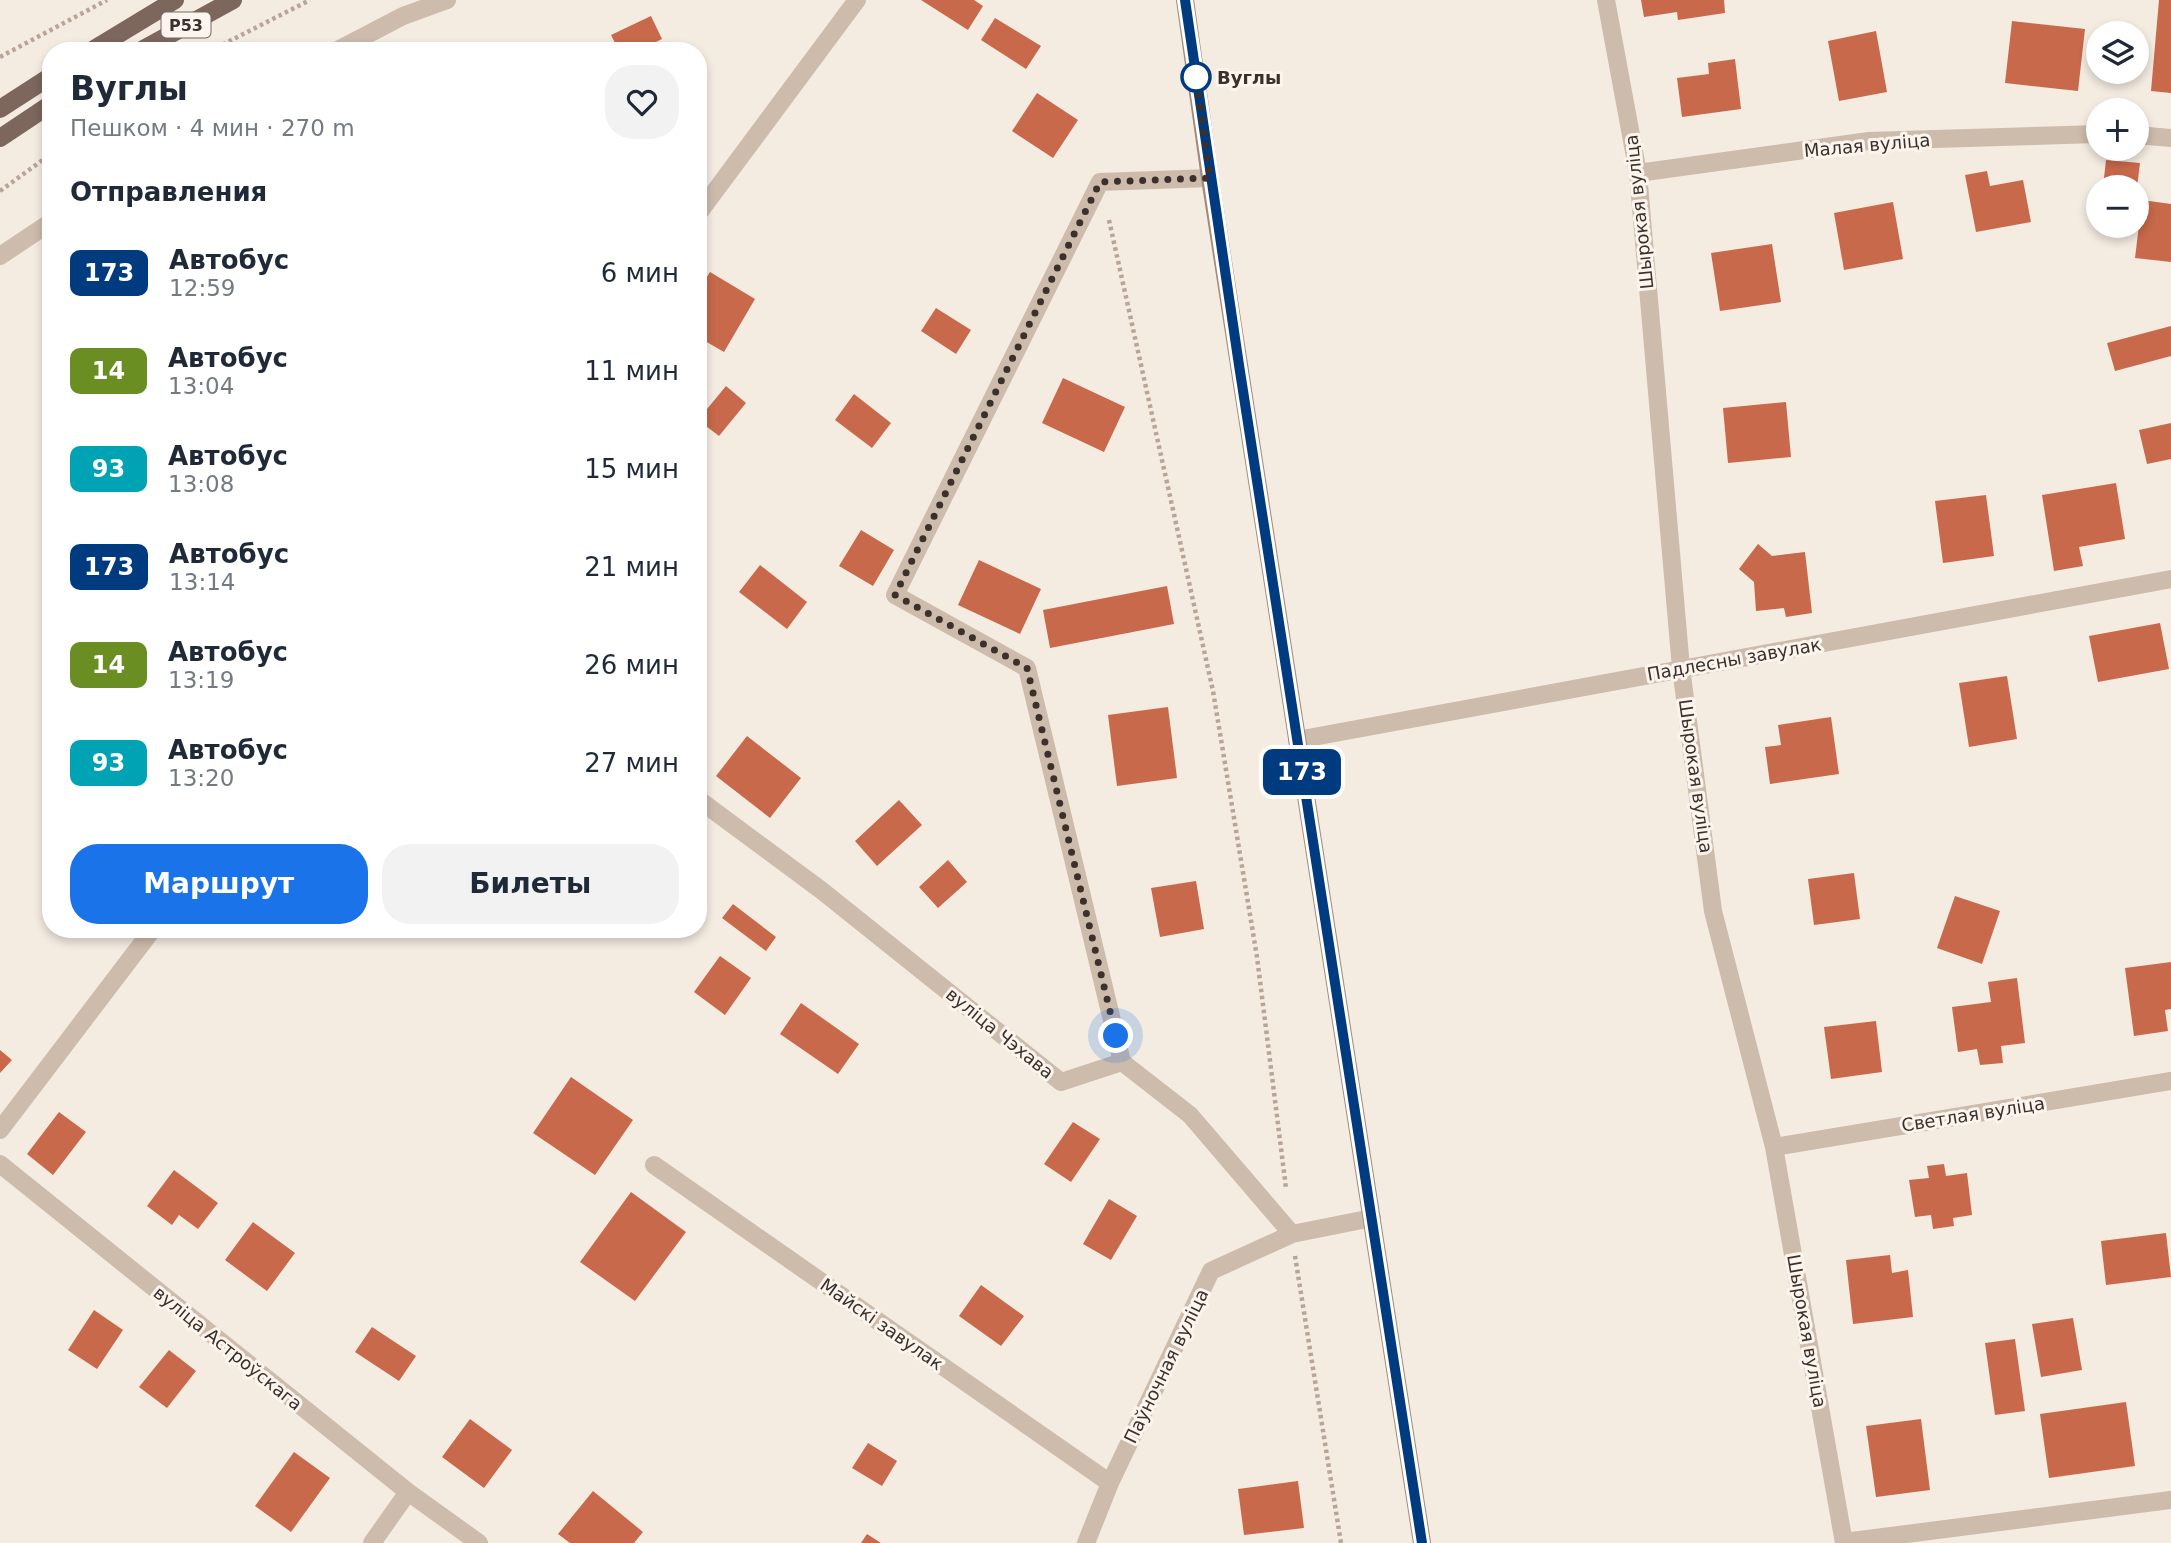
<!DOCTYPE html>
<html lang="ru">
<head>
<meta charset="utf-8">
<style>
  :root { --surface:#fff; --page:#f2f2f3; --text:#1f2937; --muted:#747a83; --accent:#1a73e8 }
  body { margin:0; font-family:"DejaVu Sans",sans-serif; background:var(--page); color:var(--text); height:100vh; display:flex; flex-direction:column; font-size:26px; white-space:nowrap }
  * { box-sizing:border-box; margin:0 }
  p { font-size:23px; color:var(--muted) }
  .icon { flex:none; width:38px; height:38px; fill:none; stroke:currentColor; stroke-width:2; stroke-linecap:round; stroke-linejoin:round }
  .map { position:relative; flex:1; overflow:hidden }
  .sheet { position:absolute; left:42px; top:42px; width:665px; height:896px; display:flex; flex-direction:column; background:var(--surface); border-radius:28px; box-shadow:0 4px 10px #0003 }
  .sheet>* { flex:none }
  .badge { padding:0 14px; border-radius:10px; font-size:24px; line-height:46px }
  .buttons { position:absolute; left:2086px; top:21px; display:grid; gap:14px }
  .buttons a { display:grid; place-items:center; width:63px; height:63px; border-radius:50%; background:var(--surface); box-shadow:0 4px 10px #0003; font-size:35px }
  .you { position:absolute; width:35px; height:35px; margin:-18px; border:5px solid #fff; border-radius:50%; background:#1a73e8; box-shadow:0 0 0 10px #1a73e833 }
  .map>.badge { position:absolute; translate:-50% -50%; box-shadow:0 0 0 4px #fff }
  h2 { padding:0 28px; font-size:26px; line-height:63px }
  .round { display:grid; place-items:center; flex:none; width:74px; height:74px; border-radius:28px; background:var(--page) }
  .summary { display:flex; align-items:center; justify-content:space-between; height:119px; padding:0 28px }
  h1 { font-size:33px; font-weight:700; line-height:52px }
  .cta { display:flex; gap:14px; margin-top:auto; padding:14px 28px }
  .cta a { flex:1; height:80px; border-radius:28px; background:var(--accent); color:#fff; font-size:28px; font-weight:700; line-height:80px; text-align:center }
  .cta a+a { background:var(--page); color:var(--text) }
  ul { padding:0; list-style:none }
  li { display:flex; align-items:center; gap:21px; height:98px; padding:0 28px }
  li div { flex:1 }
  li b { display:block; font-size:26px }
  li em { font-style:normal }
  li .badge { min-width:77px; font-weight:700; text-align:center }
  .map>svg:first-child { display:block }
  .building { fill:#c8694b }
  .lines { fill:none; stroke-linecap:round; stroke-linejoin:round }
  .path { stroke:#b9a596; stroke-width:4.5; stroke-dasharray:3.5 3.5; stroke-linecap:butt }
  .street { stroke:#cdbbac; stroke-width:18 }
  .secondary { stroke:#a18a7d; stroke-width:18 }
  .primary { stroke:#7d675c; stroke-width:18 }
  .line-casing { stroke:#fff; stroke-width:16 }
  .line { stroke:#003b80; stroke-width:10 }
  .walk { stroke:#3b302b; stroke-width:7; stroke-dasharray:0 12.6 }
  .stop-dot { fill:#fff; stroke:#003b80; stroke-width:3.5 }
  .labels { text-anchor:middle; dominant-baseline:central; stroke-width:6; stroke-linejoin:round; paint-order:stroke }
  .shield { fill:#fbf5ee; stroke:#756b66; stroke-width:2 }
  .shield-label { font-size:16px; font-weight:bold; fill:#3b302b }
  .stop-label { font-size:18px; font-weight:bold; fill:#3b302b; stroke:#fbf5ee; text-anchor:start }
  .street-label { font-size:18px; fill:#3b302b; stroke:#fbf5ee }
</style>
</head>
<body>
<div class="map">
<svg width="2171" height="1543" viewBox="0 0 2171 1543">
  <rect width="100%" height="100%" fill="#f4ebe1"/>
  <!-- building -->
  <path class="building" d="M921 0H974L983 6 968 30Z
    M1641 0H1724L1725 13 1678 20 1677 12 1644 17Z
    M2159 0H2171V93L2151 91Z
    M651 16 662 39 638 51H619L611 35Z
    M995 18 1041 46 1026 69 981 40Z
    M2012 21 2085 29 2078 91 2005 83Z
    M1876 31 1887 92 1839 101 1828 41Z
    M1735 59 1741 109 1682 117 1677 78 1709 74 1708 63Z
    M1037 93 1078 120 1053 158 1012 131Z
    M2106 160 2140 163 2137 187H2103Z
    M1987 171 1990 186 2023 180 2031 222 1976 232 1965 175Z
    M2142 200 2171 204V262L2135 258Z
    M1893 202 1903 259 1844 270 1834 213Z
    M1772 244 1781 302 1720 311 1711 253Z
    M710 272 755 299 724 352 698 337V291Z
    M936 308 971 330 956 354 921 331Z
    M2171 326V356L2115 371 2107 343Z
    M1063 378 1125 407 1104 452 1042 423Z
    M726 386 746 403 719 436 698 420Z
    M854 394 891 423 872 448 835 420Z
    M1786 402 1791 457 1728 463 1723 408Z
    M2171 423V459L2147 464 2139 430Z
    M2116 483 2125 539 2079 547 2083 566 2054 571 2042 495Z
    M1986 495 1994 556 1943 563 1935 501Z
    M861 530 894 550 873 586 839 566Z
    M1758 544 1772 556 1805 552 1812 613 1786 617 1784 608 1756 611 1754 582 1739 569Z
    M979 560 1041 589 1020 634 958 605Z
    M760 565 807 602 787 629 739 592Z
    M1167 586 1174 624 1050 648 1043 610Z
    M2160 623 2169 669 2098 682 2089 636Z
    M2007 676 2017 739 1969 747 1959 683Z
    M1168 707 1177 778 1117 786 1108 715Z
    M1831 717 1839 774 1770 784 1765 747 1781 745 1778 725Z
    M747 736 801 778 770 818 716 776Z
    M899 800 922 825 877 866 855 841Z
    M948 860 967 882 938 908 919 887Z
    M1854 873 1860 919 1814 925 1808 879Z
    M1196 881 1204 929 1160 937 1151 888Z
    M1955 896 2000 911 1982 964 1937 948Z
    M733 904 776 937 766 951 722 918Z
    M720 956 751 978 725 1015 694 992Z
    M2171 962V1009L2165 1010 2168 1031 2134 1036 2125 968Z
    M2017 978 2025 1043 2001 1046 2003 1063 1980 1065 1977 1049 1958 1052 1952 1007 1991 1002 1988 982Z
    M801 1003 859 1044 838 1074 780 1034Z
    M1876 1021 1882 1072 1831 1079 1824 1027Z
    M0 1050 12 1060 0 1073Z
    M571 1077 633 1120 595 1175 533 1133Z
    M59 1112 86 1132 53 1175 27 1154Z
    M1073 1122 1100 1139 1071 1182 1044 1164Z
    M1944 1164 1946 1176 1967 1173 1972 1215 1953 1218 1954 1226 1933 1229 1931 1215 1915 1217 1909 1180 1929 1178 1927 1166Z
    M174 1170 218 1203 198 1229 179 1215 172 1225 147 1206Z
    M631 1192 686 1232 635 1301 580 1262Z
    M1109 1199 1137 1216 1111 1260 1083 1244Z
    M253 1222 295 1253 267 1291 225 1260Z
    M2166 1233 2171 1277 2106 1285 2101 1241Z
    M1890 1255 1892 1273 1908 1270 1913 1317 1853 1324 1846 1260Z
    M981 1285 1024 1316 1001 1346 959 1316Z
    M94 1310 123 1330 97 1369 68 1350Z
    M2073 1318 2082 1370 2041 1377 2032 1324Z
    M372 1327 416 1356 399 1381 355 1352Z
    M2015 1339 2025 1411 1995 1415 1985 1343Z
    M169 1350 196 1371 167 1408 139 1387Z
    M2126 1402 2135 1466 2049 1478 2040 1414Z
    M470 1419 512 1450 484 1488 442 1457Z
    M1921 1419 1930 1490 1876 1497 1866 1426Z
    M868 1443 897 1461 882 1486 852 1468Z
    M294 1452 330 1478 291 1532 255 1506Z
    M1298 1481 1304 1528 1244 1535 1238 1489Z
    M593 1491 643 1532 634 1543H570L558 1534Z
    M867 1534 881 1543H861Z"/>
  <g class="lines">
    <!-- path -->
    <path class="path" d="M210 51 310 0
      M0 57 107 0
      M0 191 51 154
      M1109 220 1213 691 1257 957 1286 1188
      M1295 1256 1341 1543"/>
    <!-- street -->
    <path class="street" d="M1606 0 1638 173 1681 668 1713 911 1774 1147 1844 1543
      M336 51 403 16 447 0
      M2137 135 2171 138
      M1638 173 1869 141 2098 134
      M698 214 857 0
      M0 256 51 222
      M1297 740 2171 579
      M698 799 821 890 1061 1082 1122 1062 1190 1115 1292 1234 1372 1218
      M1122 1062 1027 668 895 595 1100 182 1210 178
      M0 1130 153 929
      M1774 1147 2171 1081
      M0 1164 408 1492 372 1543
      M654 1165 1110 1483
      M408 1492 479 1543
      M1844 1542 2171 1500
      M1086 1543 1110 1483 1211 1271 1292 1234"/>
    <!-- secondary -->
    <path class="secondary" d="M1185 0 1210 178 1422 1543"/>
    <!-- primary -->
    <path class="primary" d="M91 51 175 0
      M140 51 233 0
      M0 109 51 76
      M0 138 51 104"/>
  </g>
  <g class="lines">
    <defs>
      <path id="line" d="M1185 0 1239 365 1422 1543"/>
    </defs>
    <!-- line casing -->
    <use href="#line" class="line-casing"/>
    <!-- line -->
    <use href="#line" class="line"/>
    <!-- walk -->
    <path class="walk" d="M1116 1036 1027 668 895 595 1100 182 1210 178 1196 77"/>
  </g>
  <!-- markers -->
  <circle class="stop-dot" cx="1196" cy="77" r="14"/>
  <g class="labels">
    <!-- shield labels -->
    <rect class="shield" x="161.5" y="12.5" width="49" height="25" rx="5"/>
    <g class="shield-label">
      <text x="186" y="25">Р53</text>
    </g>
    <!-- stop labels -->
    <g class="stop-label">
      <text x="1217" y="77">Вуглы</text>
    </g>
    <!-- street labels -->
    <g class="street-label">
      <text transform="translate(1867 145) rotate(-5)">Малая вуліца</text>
      <text transform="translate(1639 212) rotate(-96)">Шырокая вуліца</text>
      <text transform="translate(1734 659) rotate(-10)">Падлесны завулак</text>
      <text transform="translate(1696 776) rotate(82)">Шырокая вуліца</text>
      <text transform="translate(1000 1033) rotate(39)">вуліца Чэхава</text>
      <text transform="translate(1973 1114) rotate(-9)">Светлая вуліца</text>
      <text transform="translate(882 1324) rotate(35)">Майскі завулак</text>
      <text transform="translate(1807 1331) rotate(80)">Шырокая вуліца</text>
      <text transform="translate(228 1348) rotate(39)">вуліца Астроўскага</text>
      <text transform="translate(1166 1366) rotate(-64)">Паўночная вуліца</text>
    </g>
  </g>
</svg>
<div class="buttons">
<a><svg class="icon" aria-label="layers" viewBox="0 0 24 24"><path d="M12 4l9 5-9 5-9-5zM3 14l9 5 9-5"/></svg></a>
<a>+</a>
<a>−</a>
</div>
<div class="you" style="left:1116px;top:1036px"></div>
<b class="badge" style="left:1302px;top:772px;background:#003b80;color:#fff">173</b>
<section class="sheet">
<div class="summary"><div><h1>Вуглы</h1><p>Пешком · 4 мин · 270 m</p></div><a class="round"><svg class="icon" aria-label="heart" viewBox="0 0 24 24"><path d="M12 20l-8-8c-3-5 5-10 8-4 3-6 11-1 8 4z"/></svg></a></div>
<h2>Отправления</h2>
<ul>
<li><span class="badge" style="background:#003b80;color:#fff">173</span><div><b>Автобус</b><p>12:59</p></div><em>6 мин</em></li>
<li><span class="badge" style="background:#6b8e23;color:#fff">14</span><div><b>Автобус</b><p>13:04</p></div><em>11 мин</em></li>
<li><span class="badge" style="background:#00a3b4;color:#fff">93</span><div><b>Автобус</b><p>13:08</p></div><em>15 мин</em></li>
<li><span class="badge" style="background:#003b80;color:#fff">173</span><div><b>Автобус</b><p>13:14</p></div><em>21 мин</em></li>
<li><span class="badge" style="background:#6b8e23;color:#fff">14</span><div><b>Автобус</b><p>13:19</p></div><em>26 мин</em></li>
<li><span class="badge" style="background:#00a3b4;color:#fff">93</span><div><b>Автобус</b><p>13:20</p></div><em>27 мин</em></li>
</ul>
<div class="cta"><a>Маршрут</a><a>Билеты</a></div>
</section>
</div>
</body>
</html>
